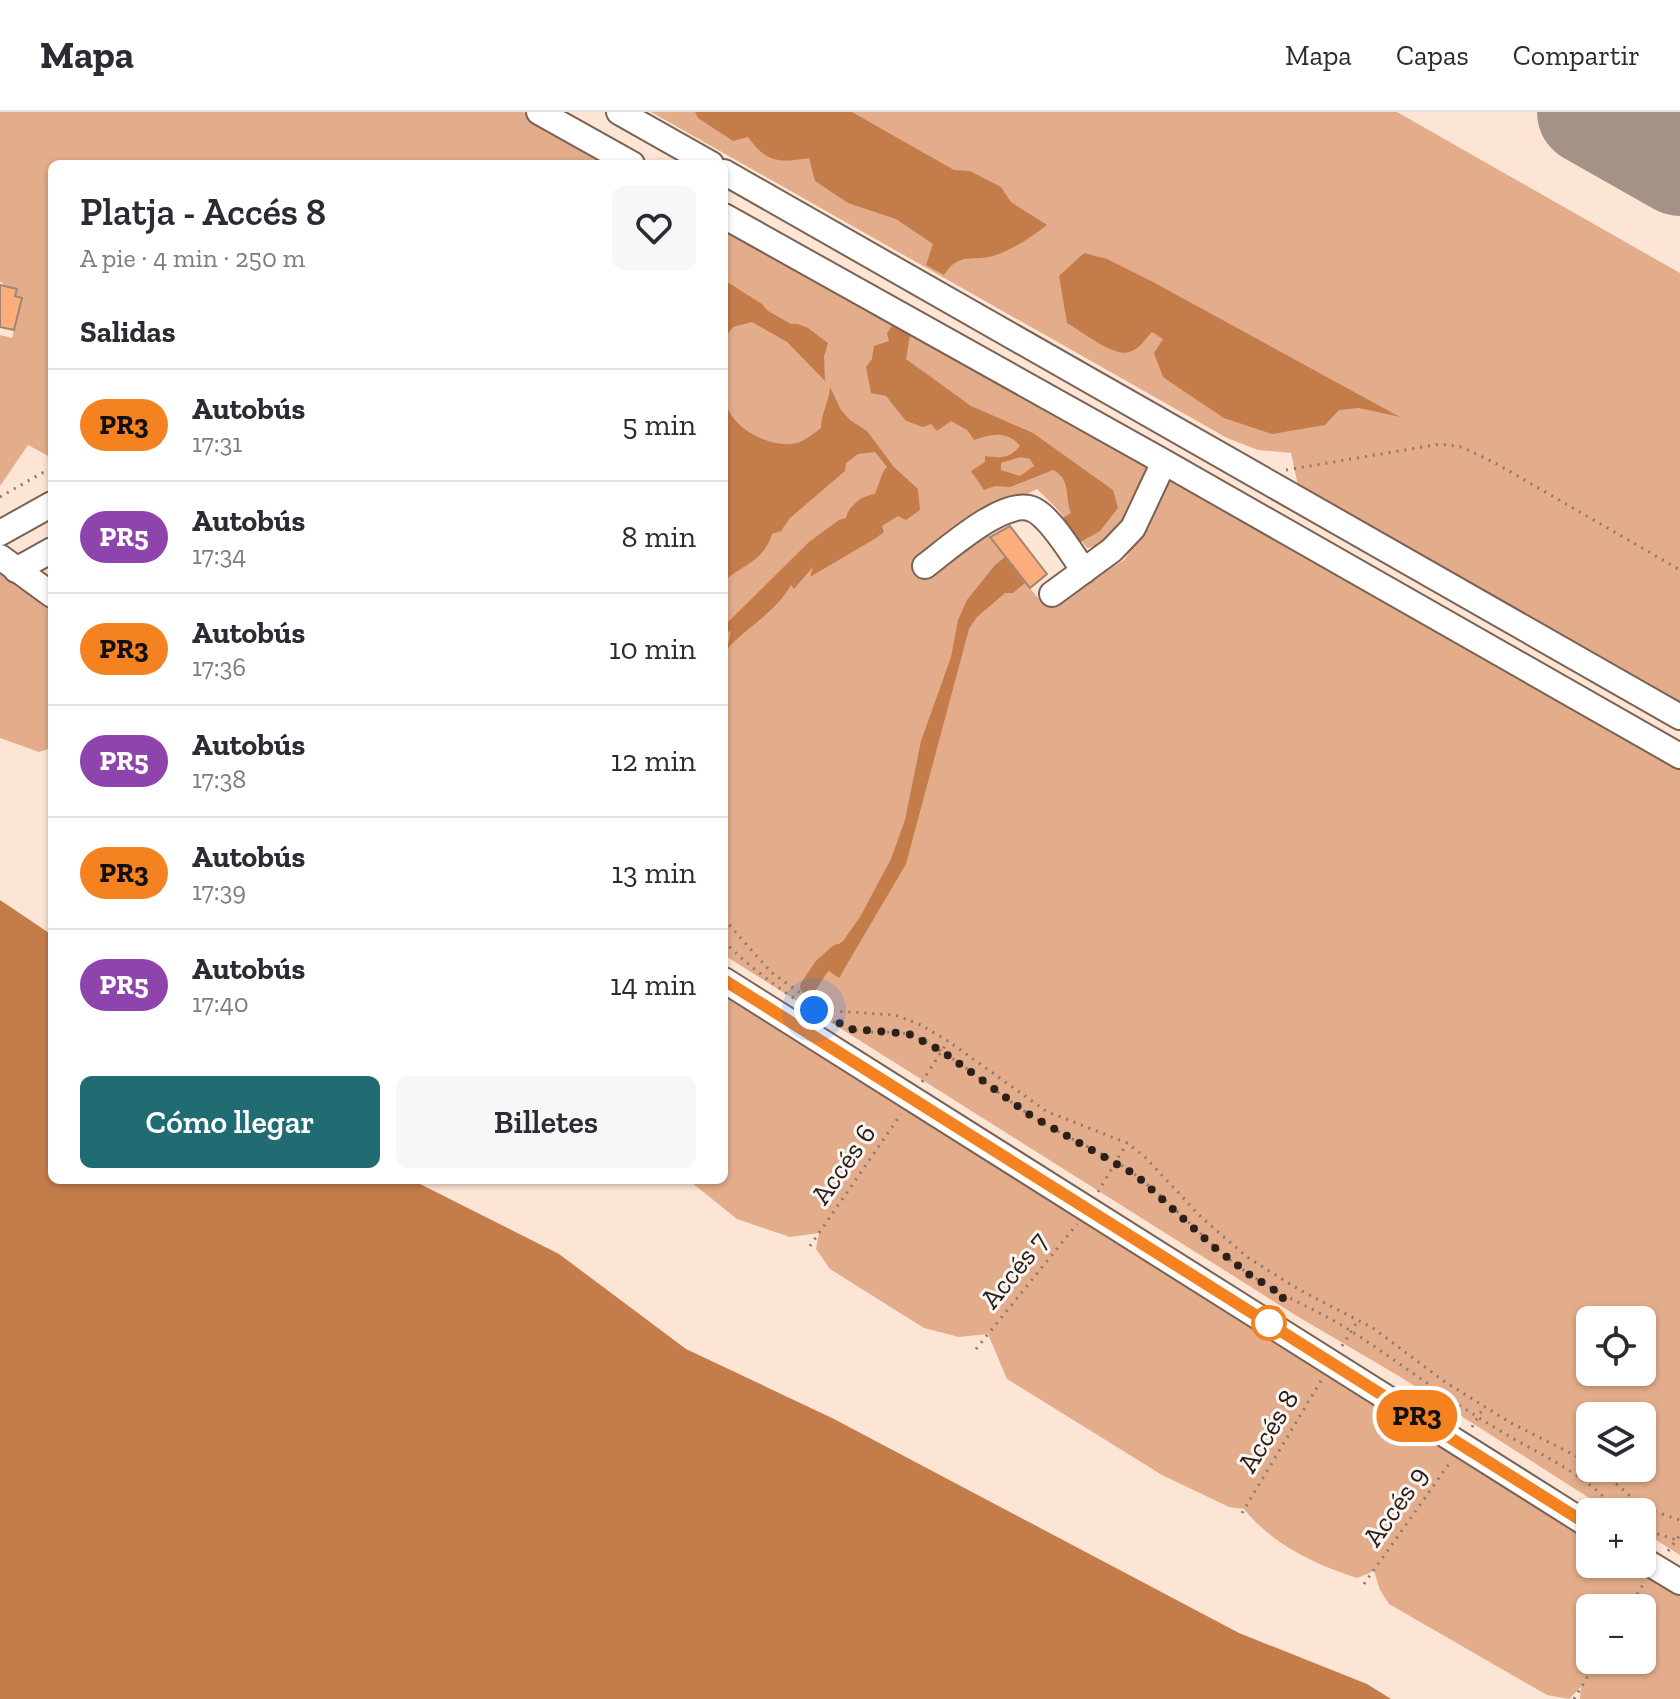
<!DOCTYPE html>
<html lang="es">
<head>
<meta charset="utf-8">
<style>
  :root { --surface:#fff; --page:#f7f7f7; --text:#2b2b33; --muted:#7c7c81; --line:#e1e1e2; --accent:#216c73 }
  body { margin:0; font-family:"Zilla Slab",serif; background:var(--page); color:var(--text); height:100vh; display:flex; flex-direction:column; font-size:30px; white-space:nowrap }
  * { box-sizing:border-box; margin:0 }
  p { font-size:26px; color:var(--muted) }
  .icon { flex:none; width:44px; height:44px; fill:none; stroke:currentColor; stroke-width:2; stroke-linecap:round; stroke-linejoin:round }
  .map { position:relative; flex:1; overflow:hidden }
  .sheet { position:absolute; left:48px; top:48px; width:680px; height:1024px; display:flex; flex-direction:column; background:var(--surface); border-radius:12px; box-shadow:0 2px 6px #0004 }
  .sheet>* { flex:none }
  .badge { padding:0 16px; border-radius:26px; font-size:28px; line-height:52px }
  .buttons { position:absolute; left:1576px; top:1194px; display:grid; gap:16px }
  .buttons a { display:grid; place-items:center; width:80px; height:80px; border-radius:12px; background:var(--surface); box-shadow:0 2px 6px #0004; font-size:40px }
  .you { position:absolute; width:40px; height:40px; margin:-20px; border:6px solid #fff; border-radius:50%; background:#1a73e8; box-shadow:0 0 0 12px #1a73e833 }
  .map>.badge { position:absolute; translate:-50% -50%; box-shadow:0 0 0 4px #fff }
  h2 { padding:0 32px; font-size:30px; line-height:72px }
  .round { display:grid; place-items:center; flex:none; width:84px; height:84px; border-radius:12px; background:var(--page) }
  .summary { display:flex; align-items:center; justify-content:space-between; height:136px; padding:0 32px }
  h1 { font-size:38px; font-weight:600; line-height:60px }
  .cta { display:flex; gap:16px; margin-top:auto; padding:16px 32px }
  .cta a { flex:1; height:92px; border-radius:12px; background:var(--accent); color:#fff; font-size:32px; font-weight:600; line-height:92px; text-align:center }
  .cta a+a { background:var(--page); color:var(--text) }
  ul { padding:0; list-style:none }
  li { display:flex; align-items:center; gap:24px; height:112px; padding:0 32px; border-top:2px solid var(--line) }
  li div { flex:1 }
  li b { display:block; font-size:30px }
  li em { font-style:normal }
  li .badge { min-width:88px; font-weight:700; text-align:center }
  header { display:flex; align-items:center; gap:48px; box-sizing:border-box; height:112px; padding:0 40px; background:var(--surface); border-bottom:2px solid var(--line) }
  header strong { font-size:38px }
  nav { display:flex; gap:44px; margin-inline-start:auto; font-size:28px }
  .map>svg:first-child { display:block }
  .green { fill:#e3ad8b; fill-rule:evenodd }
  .water { fill:#c57c4b; fill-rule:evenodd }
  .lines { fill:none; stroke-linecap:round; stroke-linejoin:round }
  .canal { stroke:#c57c4b; stroke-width:16 }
  .taxiway { stroke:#a49286; stroke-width:42 }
  .runway { stroke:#a49286; stroke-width:106 }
  .building { fill:#fbae7c; stroke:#a08574; stroke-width:2 }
  .minor-casing { stroke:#7a6151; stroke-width:28 }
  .path { stroke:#8b7a70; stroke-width:3; stroke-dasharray:2 6; stroke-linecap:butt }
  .minor { stroke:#fff; stroke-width:24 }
  .line-casing { stroke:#fff; stroke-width:18 }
  .line { stroke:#f58220; stroke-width:12 }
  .walk { stroke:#2b201a; stroke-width:8; stroke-dasharray:0 14.4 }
  .stop-dot { fill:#fff; stroke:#f58220; stroke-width:4 }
  .labels { text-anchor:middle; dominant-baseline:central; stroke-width:6; stroke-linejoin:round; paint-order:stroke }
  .street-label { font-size:28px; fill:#2b201a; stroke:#fcf6f2 }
</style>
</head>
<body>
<header>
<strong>Mapa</strong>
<nav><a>Mapa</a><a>Capas</a><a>Compartir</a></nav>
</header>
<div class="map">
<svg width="1680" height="1587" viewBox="0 0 1680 1587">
  <rect width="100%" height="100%" fill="#fde5d6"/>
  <!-- green -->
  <path class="green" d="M0 0H523L614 52H52V346L28 333 0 374V223L12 226 22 186 15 184 16 177 3 174V171L0 170Z
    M651 0H1397L1680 161V591L1298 374 1291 341 1258 338 1227 326Z
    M724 113 1155 355C1140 386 1126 430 1087 436L1059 399 1037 377 993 399 987 421 1005 445 1006 463 1025 471 1046 495 1124 448 1135 432 1165 360 1422 510 1680 657V1443L1642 1419V1400H1611L1402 1266 1297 1204 724 843ZM1590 1208H1642V1260H1590ZM1590 1304H1642V1356H1590Z
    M0 454 52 490V636L39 640 0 626Z
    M724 880 1590 1423V1452H1635L1680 1480V1587H1580L1581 1575 1569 1587 1547 1583 1389 1492 1380 1478 1374 1459 1357 1466C1314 1452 1273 1433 1244 1397L1229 1395 1162 1363 1007 1267 988 1222 959 1225 924 1216 830 1157 816 1137 819 1121 790 1125 737 1107 692 1071 683 1068H724ZM1590 1496H1642V1548H1590Z"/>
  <!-- water -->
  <path class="water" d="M695 0H852L954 58 970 59 1001 75 1011 90 1047 113C1031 125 1016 136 996 143 973 151 960 138 944 163L926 153 933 132 896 107 848 91 815 69 809 46C779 51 766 51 748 25L733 29 698 6Z
    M1084 141 1107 147 1153 170 1400 305 1359 296 1339 298 1325 313 1272 322 1224 306 1179 276 1163 265 1154 241 1163 227 1152 220C1145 227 1139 238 1129 240 1113 245 1081 219 1067 211L1059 164Z
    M724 168 762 192 768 199 791 212H798L808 216 828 231 824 245 825 269 787 230 752 210 733 215 724 227Z
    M892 214 910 223 906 247 971 294 1033 321 1113 378 1118 396 1100 419 1077 432 1059 408 1071 401C1064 385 1072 368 1053 358L1010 375 995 374 984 378 971 359 985 350V344C1001 346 1009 347 1020 334 1007 318 991 322 974 328L967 318 951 309 937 319 931 312 923 315 906 309 886 284 871 281 866 255 872 247 874 234 889 229 887 221ZM1020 345 1030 347 1034 354 1020 364 1001 358V351Z
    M724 275C725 281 725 288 727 294 734 318 775 339 800 330 807 327 814 321 821 316 821 302 829 290 830 275L841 298 850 308 867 319 894 355 918 377 920 398 906 408 898 404 882 414 884 420 876 426 810 465 813 455 794 477 791 473C776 500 748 514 727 537L731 519 724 522V514L809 430 839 408 846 406C848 394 863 383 875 382L883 360 887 355 875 340 858 342 846 351 845 359 790 406 781 419 772 422C763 450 744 452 724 469V392L728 387 724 379Z
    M1005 445 1025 471 1013 481H1005L977 505 969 517 906 752 839 866 822 854 829 839 843 829 860 805 891 747 905 708 921 629 951 545 958 508 967 488 995 453Z
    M0 788 52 823V1068H412L559 1142 686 1237 832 1306 1239 1521 1367 1572 1391 1587H0Z"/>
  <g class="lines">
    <!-- canal -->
    <path class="canal" d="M808 875 822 854 838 840"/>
    <!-- taxiway -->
    <path class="taxiway" d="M1592 0 1636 26"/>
    <!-- runway -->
    <path class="runway" d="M1590 0 1680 51"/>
  </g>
  <!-- building -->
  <path class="building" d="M0 173 17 177 15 184 22 186 14 218 0 215Z
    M1010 414 1047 462 1030 476 990 425Z"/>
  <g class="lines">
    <defs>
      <path id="minor" d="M539 0 632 52
        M619 0 711 52
        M724 60 1680 605
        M724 104 1164 350 1680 644
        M0 421 52 392
        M0 445 52 483
        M925 454C948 437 1004 386 1032 397 1050 404 1072 442 1084 459
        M16 458 52 438
        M1052 482 1112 438 1133 416 1164 350
        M724 868 1590 1414
        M1642 1447 1680 1470"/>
    </defs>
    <!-- minor casing -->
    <use href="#minor" class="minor-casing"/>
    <!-- path -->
    <path class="path" d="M1286 358 1440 332 1462 335 1497 352 1680 458
      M0 385 42 361 52 359
      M50 655 52 651
      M724 807 771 860 818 894 834 899 895 903 921 913 948 929 1046 999 1127 1031 1145 1045 1201 1105 1247 1145 1298 1177 1373 1216 1445 1270 1511 1311 1590 1351
      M724 829C748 856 823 912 859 919 879 923 899 916 918 926 960 947 994 980 1033 1005 1067 1027 1106 1040 1138 1065 1178 1096 1210 1136 1252 1164 1281 1184 1313 1196 1343 1214 1394 1246 1442 1284 1494 1315 1537 1342 1585 1360 1618 1400
      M922 970 948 929
      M1098 1080 1127 1031
      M810 1134 901 1002
      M1342 1234 1359 1207
      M976 1237 1077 1112
      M1472 1315 1484 1295
      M1598 1356 1644 1396 1680 1408
      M1242 1401 1322 1267
      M1642 1417 1680 1429
      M1668 1439 1680 1423
      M1364 1472 1451 1349
      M1629 1496 1644 1471
      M1574 1587 1598 1548"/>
    <!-- minor -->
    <use href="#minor" class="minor"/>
  </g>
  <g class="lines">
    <defs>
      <path id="line" d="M724 868 1590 1414"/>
    </defs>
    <!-- line casing -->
    <use href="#line" class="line-casing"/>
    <!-- line -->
    <use href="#line" class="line"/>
    <!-- walk -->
    <path class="walk" d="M814 898 851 917 909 922 942 939 1030 1003 1136 1063 1214 1135 1250 1163 1284 1184 1269 1211"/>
  </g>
  <!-- markers -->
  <circle class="stop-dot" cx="1269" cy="1211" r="16"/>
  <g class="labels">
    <!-- street labels -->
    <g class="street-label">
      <text transform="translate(843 1052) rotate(-55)">Accés 6</text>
      <text transform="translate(1014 1158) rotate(-51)">Accés 7</text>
      <text transform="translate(1268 1319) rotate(-59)">Accés 8</text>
      <text transform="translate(1395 1394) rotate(-55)">Accés 9</text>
    </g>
  </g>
</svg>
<div class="buttons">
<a><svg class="icon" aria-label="locate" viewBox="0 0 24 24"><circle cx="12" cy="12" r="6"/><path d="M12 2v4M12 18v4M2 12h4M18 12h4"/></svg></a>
<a><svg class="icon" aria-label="layers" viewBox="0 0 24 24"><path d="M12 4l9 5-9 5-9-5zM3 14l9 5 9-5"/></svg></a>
<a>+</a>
<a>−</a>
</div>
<div class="you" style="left:814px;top:898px"></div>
<b class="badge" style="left:1417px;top:1304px;background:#f58220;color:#111">PR3</b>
<section class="sheet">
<div class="summary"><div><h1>Platja - Accés 8</h1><p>A pie · 4 min · 250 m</p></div><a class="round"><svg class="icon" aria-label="heart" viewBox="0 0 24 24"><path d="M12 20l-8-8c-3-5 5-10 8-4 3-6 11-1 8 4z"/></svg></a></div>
<h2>Salidas</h2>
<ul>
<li><span class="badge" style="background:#f58220;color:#111">PR3</span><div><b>Autobús</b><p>17:31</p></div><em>5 min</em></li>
<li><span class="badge" style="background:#8e44ad;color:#fff">PR5</span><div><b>Autobús</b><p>17:34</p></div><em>8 min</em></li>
<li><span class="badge" style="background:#f58220;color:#111">PR3</span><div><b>Autobús</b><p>17:36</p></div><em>10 min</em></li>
<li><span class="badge" style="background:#8e44ad;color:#fff">PR5</span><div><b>Autobús</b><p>17:38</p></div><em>12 min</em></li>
<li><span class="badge" style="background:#f58220;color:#111">PR3</span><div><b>Autobús</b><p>17:39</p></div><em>13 min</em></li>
<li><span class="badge" style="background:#8e44ad;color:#fff">PR5</span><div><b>Autobús</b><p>17:40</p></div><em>14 min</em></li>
</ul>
<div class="cta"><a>Cómo llegar</a><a>Billetes</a></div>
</section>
</div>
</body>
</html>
